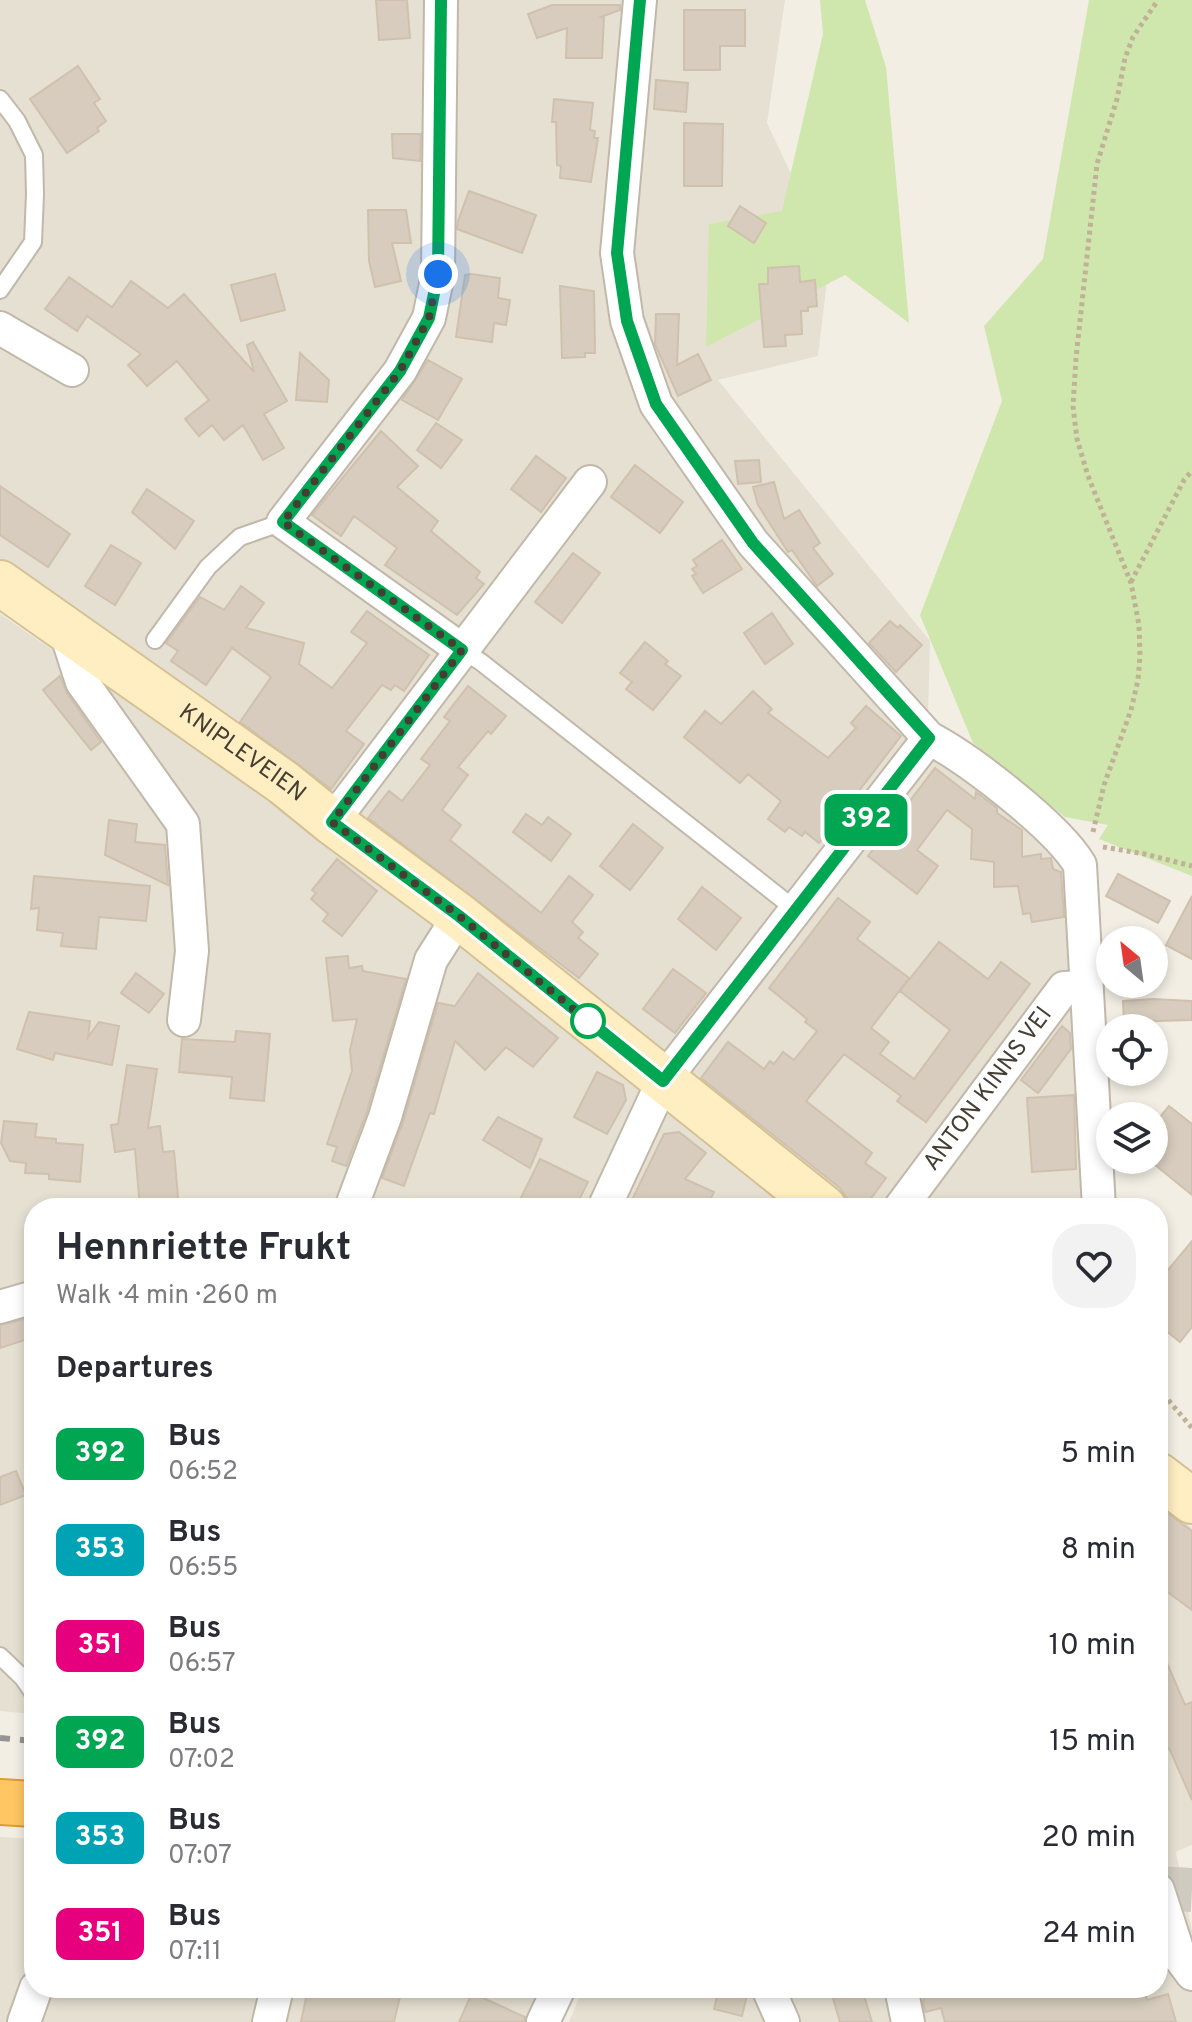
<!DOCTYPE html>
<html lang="en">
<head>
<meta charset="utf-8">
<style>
  :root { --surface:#fff; --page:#f2f2f3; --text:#2b2b33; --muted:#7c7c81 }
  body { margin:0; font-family:Overpass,sans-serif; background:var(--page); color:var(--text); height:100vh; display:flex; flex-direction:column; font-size:30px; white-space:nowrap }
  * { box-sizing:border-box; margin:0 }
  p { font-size:26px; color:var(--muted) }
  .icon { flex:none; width:44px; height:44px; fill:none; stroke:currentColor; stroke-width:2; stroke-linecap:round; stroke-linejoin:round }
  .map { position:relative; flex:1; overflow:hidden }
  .drawer { position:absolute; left:24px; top:1198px; width:1144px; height:800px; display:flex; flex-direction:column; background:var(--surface); border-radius:32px; box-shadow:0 4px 12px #0003 }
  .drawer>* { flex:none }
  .badge { padding:0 16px; border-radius:12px; font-size:28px; line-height:52px }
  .needle { width:52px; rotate:331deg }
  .controls { position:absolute; left:1096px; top:926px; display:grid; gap:16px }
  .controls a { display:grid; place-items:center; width:72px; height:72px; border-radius:50%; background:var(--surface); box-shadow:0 4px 12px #0003; font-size:40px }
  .you { position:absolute; width:40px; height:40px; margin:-20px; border:6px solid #fff; border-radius:50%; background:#1a73e8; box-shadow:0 0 0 12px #1a73e833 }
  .map>.badge { position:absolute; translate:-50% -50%; box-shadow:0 0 0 4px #fff }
  h2 { padding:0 32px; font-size:30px; line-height:72px }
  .round { display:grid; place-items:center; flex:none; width:84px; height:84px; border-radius:32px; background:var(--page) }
  .head { display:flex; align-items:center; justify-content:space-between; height:136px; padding:0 32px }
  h1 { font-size:38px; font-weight:700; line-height:60px }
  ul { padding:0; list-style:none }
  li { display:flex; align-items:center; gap:24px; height:96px; padding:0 32px }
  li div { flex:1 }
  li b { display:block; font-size:30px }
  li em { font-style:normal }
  li .badge { min-width:88px; font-weight:700; text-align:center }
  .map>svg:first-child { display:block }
  .residential { fill:#e6e0d2 }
  .green { fill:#cfe7ac }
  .building { fill:#d7ccbd; stroke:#cfc1ad; stroke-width:2 }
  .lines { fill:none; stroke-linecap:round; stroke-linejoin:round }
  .highway-tunnel { stroke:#cfcbc1; stroke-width:44; stroke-dasharray:44 22; stroke-linecap:butt }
  .lane-casing { stroke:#c1b8aa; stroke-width:20 }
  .street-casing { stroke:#c1b8aa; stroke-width:36 }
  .secondary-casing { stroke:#d3c194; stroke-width:48 }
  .highway-casing { stroke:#de9a33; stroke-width:48 }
  .path { stroke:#c0b198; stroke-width:5; stroke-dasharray:4 4; stroke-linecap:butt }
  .lane { stroke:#fff; stroke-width:16 }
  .street { stroke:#fff; stroke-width:32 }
  .secondary { stroke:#ffeec2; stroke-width:44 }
  .highway { stroke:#ffc663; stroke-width:44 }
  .rail { stroke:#949494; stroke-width:6; stroke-dasharray:10 10; stroke-linecap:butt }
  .line-casing { stroke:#fff; stroke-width:18 }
  .line { stroke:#00a651; stroke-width:12 }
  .walk { stroke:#453e34; stroke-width:8; stroke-dasharray:0 14.4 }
  .stop-dot { fill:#fff; stroke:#00a651; stroke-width:4 }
  .labels { text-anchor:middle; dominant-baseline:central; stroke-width:8; stroke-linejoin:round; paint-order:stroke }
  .street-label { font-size:24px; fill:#453e34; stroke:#fff }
</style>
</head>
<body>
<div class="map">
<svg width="1192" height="2022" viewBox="0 0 1192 2022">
  <rect width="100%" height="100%" fill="#f2eee4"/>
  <!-- residential -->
  <path class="residential" d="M0 0H785L767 123 830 256 818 356 718 380 930 641 928 714 1068 852 1090 1208H848L223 720 0 567Z
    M0 614 299 818 786 1208H34V1714L0 1711Z
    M1158 1501 1192 1528V1845L1176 1852 1192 1930V2022H569L583 1988H1158Z
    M0 1837 34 1839V1988H541L525 2022H0Z"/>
  <!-- green -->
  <path class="green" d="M820 0H865L886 67 909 323 845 275 706 347 709 224 782 211 823 34Z
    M1089 0H1192V876L1099 839 1108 825 1065 817 973 743 920 615 1002 401 984 326 1043 259Z"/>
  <!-- building -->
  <path class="building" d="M376 0H407L410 38 379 40Z
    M552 5H620V10L601 17 604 18 602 58H566L567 28 537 38 528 14Z
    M684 10H745V46H720V70H684Z
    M78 66 100 99 94 103 106 121 97 128 99 131 67 153 30 99Z
    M656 80 688 83 686 112 654 109Z
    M554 99 593 103 590 130 595 131 594 138H598L591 182 560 178 561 166 557 165 556 122H552Z
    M684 123 723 124 722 186H684Z
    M392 134H421L420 161 393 158Z
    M469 191 536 215 522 253 457 229 458 221Z
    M740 206 766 223 754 243 728 226Z
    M368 210H406L411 243H392L401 281 375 287 369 261Z
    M799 266 800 282 815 280 817 306 808 307V311H801L802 334 785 335 786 346 764 347 759 284H768V268Z
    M275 274 285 310 241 321 231 285Z
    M471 274 500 278 498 298 510 300 506 325 494 323 492 342 456 337 465 275Z
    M69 277 112 307 131 281 168 308 184 294 254 372 247 345 253 342 287 401 264 414 284 448 263 460 243 425 224 440 212 425 199 436 185 419 209 400 177 361 147 386 128 365 141 354 87 316 77 331 45 309Z
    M560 286 594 291 595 353H585V357L562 358Z
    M656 314H679L677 365 698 354 711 380 678 396 655 344Z
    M300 353 329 380 327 402 296 400Z
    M428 360 462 379 438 420 402 400Z
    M436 423 462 440 441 468 417 450Z
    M381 431 418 466 397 487 438 521 431 531 480 572 476 578 484 584 457 615 385 565 397 548 354 516 341 536 312 515Z
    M536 456 566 478 541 512 511 489Z
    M759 460 761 482 738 484 735 461Z
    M635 465 683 502 660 533 611 497Z
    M774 482 784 519 799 510 820 543 813 548 833 574 817 586 792 550 788 552 758 505 753 487Z
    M0 486 70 534 48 567 0 535Z
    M147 489 194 521 175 549 132 512Z
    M722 540 742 569 703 593 692 576 696 574 692 569 697 566 693 560Z
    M111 545 141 563 115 605 85 586Z
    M573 553 600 573 562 623 535 602Z
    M241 586 264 603 246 628 304 643 299 664 332 688 367 643 351 632 367 611 429 655 404 691 395 685 391 690 382 685 346 731 364 744 331 789 240 722 271 677 232 648 206 685 171 661 178 651 166 643 200 597 224 610Z
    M772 613 793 644 765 664 744 633Z
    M890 621 898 628 900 625 922 645 896 672 869 643Z
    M645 642 668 661 665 664 681 676 653 710 626 689 632 682 620 673Z
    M60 676 67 693 101 742 91 750 43 690Z
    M468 686 506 716 491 734 488 731 458 767 468 775 442 810 461 825 450 840 541 913 569 876 593 895 572 922 583 932 578 938 598 954 579 978 368 818 389 791 402 801 430 765 421 759 450 721 444 717Z
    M753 691 772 709 768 713 828 758 856 728 851 723 866 706 901 736 819 843 805 832 802 836 789 827 785 832 768 819 781 801 748 774 740 783 684 737 705 711 721 724Z
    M935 768 975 799 976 792 997 808V813L1022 830V857L1041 854V859L1051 858 1053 869 1061 872 1064 917 1032 922 1030 913 1023 914 1018 886 994 887V862L971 859 972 829 947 810 917 850 938 866 917 894 868 856Z
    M526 814 542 825 548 817 571 834 551 861 513 832Z
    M109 820 137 824 135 842 165 845 168 885 105 855Z
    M633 824 663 848 630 890 600 866Z
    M337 859 377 891 342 936 323 921 328 914 311 899 316 893 312 890Z
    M1118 874 1170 901 1158 923 1106 896Z
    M34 876 150 886 146 921 99 917 96 949 61 946 63 933 37 930 39 908 31 909Z
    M702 887 741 918 716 950 678 919Z
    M1192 896V959L1166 945Z
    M838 898 870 922 857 939 909 978 871 1028 889 1042 880 1054 914 1079 950 1030 900 991 939 942 988 979 1001 962 1030 984 926 1122 897 1101 901 1096 844 1054 806 1101 872 1153 865 1163 886 1178 864 1208H857L848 1201 840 1188 701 1078 728 1042 764 1069 770 1061 774 1064 783 1052 794 1060 817 1031 805 1022 807 1019 769 988Z
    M348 956 349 968 362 966 363 971 406 979 367 1111 346 1166 332 1161 337 1147 327 1144 352 1071 350 1050 357 1019 333 1021 326 958Z
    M673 969 706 993 675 1033 643 1009Z
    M136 973 164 994 149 1013 121 993Z
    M478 973 558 1038 533 1067 506 1047 485 1070 455 1041 434 1114 430 1113 404 1186 382 1178 403 1122 438 1003 455 1006Z
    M1153 999 1192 1001V1020L1124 1022 1123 1001Z
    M29 1012 90 1021 88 1037 99 1022 119 1026 112 1065 55 1053 53 1060 17 1049Z
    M1062 1026 1070 1033 1071 1049 1038 1093 1021 1080Z
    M236 1031 270 1034 264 1101 230 1098 232 1077 179 1072 182 1039 235 1042Z
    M127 1065 157 1069 148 1128 160 1126 163 1152 174 1151 179 1208H140L135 1149 115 1152 111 1125 118 1124Z
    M597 1072 623 1085 626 1100 607 1134 574 1117Z
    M1074 1095 1076 1169 1032 1172 1027 1098Z
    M1169 1106 1192 1124V1195L1154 1164V1124Z
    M498 1117 542 1139 530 1168 483 1140Z
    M4 1121 37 1124 35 1137 56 1139V1143L83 1145 80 1182 49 1179V1174L25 1173 26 1163 10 1161 1 1143Z
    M679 1132 706 1153 685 1179 714 1192 706 1208H628L664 1134Z
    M540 1159 588 1182 575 1208H516Z
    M1192 1241V1327L1180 1342 1158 1324V1282Z
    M34 1317V1337L0 1348V1325Z
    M16 1471 26 1495 0 1505V1477Z
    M1158 1506 1192 1531V1610L1158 1585Z
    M1158 1642 1185 1705 1192 1702V1800L1169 1748 1165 1750 1158 1734Z
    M308 1988H402L394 2022H301Z
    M719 1988 748 1991 742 2016 714 2009Z
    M830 1988H862L872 2022H840Z
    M928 1988H1144L1147 2000 1168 1994 1176 2022H945L941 2008 925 2012 923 2001Z
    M472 1993 525 2017 524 2022H459Z"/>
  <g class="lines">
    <!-- highway-tunnel -->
    <path class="highway-tunnel" d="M1158 1888 1192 1890"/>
    <defs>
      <path id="lane" d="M0 99 17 121 34 155 35 194 33 242 0 290
        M155 640 208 567 240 537 283 522
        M462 650 481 662 796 910
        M0 1656 23 1678 34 1694"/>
      <g id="street">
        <path d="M441 0 438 274 429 318 400 371 283 522 462 650"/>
        <path d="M640 0 617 253 627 321 656 404 753 543 929 738C969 759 1058 827 1080 865L1099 1208"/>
        <path d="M0 328 72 370"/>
        <path d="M64 626 82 682 183 824 192 951 184 1020"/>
        <path d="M332 822 590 482"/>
        <path d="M351 1208 385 1117 431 960 459 916"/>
        <path d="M604 1208 663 1081 929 738"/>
        <path id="s1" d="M900 1208 1064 988 1086 987"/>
        <path d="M0 1307 34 1297"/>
        <path d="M1158 1890 1180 1958 1192 1974"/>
        <path d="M768 1988 783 2022"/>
        <path d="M901 1988 908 2022"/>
        <path d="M24 2022 36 1988"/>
        <path d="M269 2022 277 1988"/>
        <path d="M543 2022 559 1988"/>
      </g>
      <g id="secondary">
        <path id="s2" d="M0 583 284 783 332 822 459 916 824 1208"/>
        <path d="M1158 1475 1192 1501"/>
      </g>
      <path id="highway" d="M0 1802 34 1804"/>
    </defs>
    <!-- lane casing -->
    <use href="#lane" class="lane-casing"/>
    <!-- street casing -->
    <use href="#street" class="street-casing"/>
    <!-- secondary casing -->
    <use href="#secondary" class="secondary-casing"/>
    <!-- highway casing -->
    <use href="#highway" class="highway-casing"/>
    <!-- path -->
    <path class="path" d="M1131 582 1184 480 1192 471
      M1093 832 1104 785 1131 710 1138 680 1140 656 1139 625 1131 583 1088 476 1077 439 1073 406 1076 358 1097 164 1117 99 1125 58 1133 37 1158 0
      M1103 847 1145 854 1192 866
      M1158 1388 1192 1428"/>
    <!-- lane -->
    <use href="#lane" class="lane"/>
    <!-- street -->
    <use href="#street" class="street"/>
    <!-- secondary -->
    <use href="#secondary" class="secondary"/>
    <!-- highway -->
    <use href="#highway" class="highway"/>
    <!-- rail -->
    <path class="rail" d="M0 1738 34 1741"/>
  </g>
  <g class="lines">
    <defs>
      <path id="line" d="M441 0 438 274 429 318 400 371 283 522 462 650 332 822 459 916 663 1081 929 738 753 543 656 404 627 321 617 253 640 0"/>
    </defs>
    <!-- line casing -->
    <use href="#line" class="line-casing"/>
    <!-- line -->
    <use href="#line" class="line"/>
    <!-- walk -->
    <path class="walk" d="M438 274 429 318 400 371 283 522 462 650 332 822 459 916 588 1021"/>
  </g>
  <!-- markers -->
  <circle class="stop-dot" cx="588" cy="1021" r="16"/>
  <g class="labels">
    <!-- street labels -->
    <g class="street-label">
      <text stroke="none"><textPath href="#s2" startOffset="296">KNIPLEVEIEN</textPath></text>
      <text stroke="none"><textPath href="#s1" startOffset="148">ANTON KINNS VEI</textPath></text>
    </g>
  </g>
</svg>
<div class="controls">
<a><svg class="needle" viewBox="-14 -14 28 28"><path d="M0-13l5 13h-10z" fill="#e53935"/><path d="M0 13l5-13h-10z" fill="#7c7c81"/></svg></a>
<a><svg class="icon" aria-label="locate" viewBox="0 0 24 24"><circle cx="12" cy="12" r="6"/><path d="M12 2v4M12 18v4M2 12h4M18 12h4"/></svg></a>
<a><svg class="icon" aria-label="layers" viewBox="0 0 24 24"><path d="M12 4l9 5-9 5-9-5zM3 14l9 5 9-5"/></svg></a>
</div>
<div class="you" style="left:438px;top:274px"></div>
<b class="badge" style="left:866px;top:820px;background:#00a651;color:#fff">392</b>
<section class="drawer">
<div class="head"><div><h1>Hennriette Frukt</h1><p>Walk · 4 min · 260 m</p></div><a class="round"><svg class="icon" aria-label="heart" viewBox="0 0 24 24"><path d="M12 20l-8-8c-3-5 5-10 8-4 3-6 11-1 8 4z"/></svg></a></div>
<h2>Departures</h2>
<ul>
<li><span class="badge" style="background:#00a651;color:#fff">392</span><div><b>Bus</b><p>06:52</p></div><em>5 min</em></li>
<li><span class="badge" style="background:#00a3b4;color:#fff">353</span><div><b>Bus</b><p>06:55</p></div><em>8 min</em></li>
<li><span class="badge" style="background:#e6007e;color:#fff">351</span><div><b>Bus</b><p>06:57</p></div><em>10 min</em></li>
<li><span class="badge" style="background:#00a651;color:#fff">392</span><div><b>Bus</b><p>07:02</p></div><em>15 min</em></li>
<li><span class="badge" style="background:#00a3b4;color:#fff">353</span><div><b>Bus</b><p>07:07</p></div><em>20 min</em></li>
<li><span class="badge" style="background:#e6007e;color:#fff">351</span><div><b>Bus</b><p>07:11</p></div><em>24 min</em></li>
</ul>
</section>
</div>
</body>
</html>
